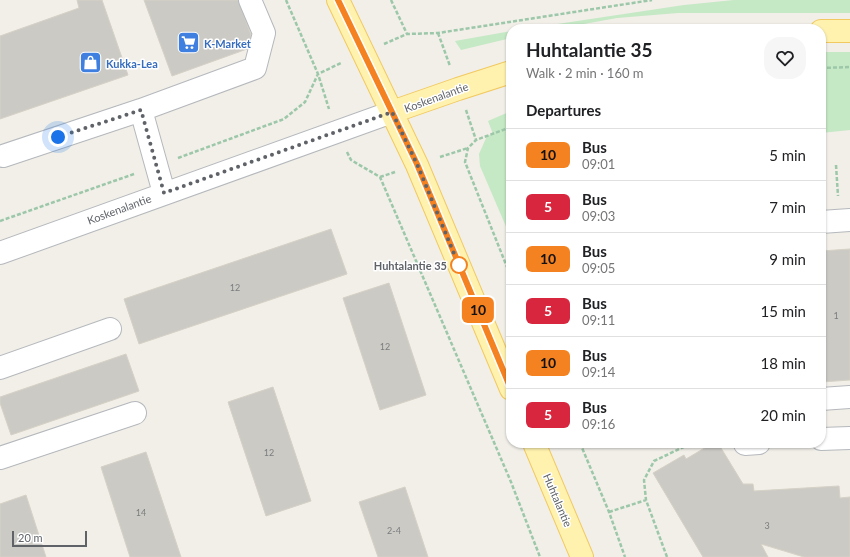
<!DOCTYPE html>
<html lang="en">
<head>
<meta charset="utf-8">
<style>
  :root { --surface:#fff; --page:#f6f6f6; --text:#202124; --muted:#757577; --line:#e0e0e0 }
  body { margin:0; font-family:Lato,sans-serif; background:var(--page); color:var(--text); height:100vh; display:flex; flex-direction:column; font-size:15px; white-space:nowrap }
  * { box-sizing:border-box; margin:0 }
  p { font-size:13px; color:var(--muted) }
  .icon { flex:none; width:22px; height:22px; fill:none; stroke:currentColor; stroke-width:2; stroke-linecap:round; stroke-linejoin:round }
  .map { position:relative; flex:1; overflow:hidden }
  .sheet { position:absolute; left:506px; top:24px; width:320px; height:424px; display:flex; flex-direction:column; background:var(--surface); border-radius:16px; box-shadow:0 1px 3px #0004 }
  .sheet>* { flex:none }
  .badge { padding:0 8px; border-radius:6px; font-size:14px; line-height:26px }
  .scale { position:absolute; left:12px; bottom:10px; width:75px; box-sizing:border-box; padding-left:4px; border:2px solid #5f6368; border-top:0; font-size:11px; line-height:14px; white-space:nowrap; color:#5f6368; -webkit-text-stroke:3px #fff; paint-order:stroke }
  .you { position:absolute; width:20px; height:20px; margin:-10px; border:3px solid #fff; border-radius:50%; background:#1a73e8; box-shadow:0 0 0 6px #1a73e833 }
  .map>.badge { position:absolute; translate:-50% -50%; box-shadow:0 0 0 2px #fff }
  h2 { padding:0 20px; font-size:15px; line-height:36px }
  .round { display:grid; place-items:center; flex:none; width:42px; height:42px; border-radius:16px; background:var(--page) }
  .head { display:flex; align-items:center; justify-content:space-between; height:68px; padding:0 20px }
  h1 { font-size:19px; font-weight:700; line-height:30px }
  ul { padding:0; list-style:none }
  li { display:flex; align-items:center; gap:12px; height:52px; padding:0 20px; border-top:1px solid var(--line) }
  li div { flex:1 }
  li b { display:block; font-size:15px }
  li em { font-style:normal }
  li .badge { min-width:44px; font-weight:700; text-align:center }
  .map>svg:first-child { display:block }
  .green { fill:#c5e8c5 }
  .building { fill:#cccac5; stroke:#d6d1c6 }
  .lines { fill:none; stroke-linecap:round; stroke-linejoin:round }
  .minor-casing { stroke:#b5b8bc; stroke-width:24 }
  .major-casing { stroke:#f2c960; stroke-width:24 }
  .path { stroke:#9cc7a9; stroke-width:2.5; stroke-dasharray:4 2; stroke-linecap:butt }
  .minor { stroke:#fff; stroke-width:22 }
  .major { stroke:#fff2af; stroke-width:22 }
  .line-casing { stroke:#fff; stroke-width:9 }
  .line { stroke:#f58220; stroke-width:6 }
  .walk { stroke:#5f6368; stroke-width:4; stroke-dasharray:0 7.2 }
  .stop-dot { fill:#fff; stroke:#f58220; stroke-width:2 }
  .labels { text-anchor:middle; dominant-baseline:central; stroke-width:3; stroke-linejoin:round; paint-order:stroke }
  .number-label { font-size:9px; fill:#7a7d7f }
  .shop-label { font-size:11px; font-weight:bold; fill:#366cbe; stroke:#fff; text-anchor:start }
  .street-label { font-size:11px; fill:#5f6368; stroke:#fff }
  .stop-label { font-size:11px; font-weight:bold; fill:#5f6368; stroke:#fff; text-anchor:end }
</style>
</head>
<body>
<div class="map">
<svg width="850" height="557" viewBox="0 0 850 557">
  <rect width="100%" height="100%" fill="#f1efe8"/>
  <!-- green -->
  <path class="green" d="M734 0H850V13H678L617 18 556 29H524L684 5Z
    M511 31V38L461 50 455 41Z
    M821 52H850V130L821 133Z
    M511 111V238L480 166 479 154 487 136 493 134 488 121Z"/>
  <!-- building -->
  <path class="building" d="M77 0H102L128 75 0 119V36L79 8Z
    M144 0H238L251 35 247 49 172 76Z
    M331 229 347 274 139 344 124 299Z
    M850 249V380L821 382V251Z
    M389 283 426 395 380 410 343 298Z
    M126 354 139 391 11 435 0 403V397Z
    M273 387 311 501 266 516 228 402Z
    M713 443H718L743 484H753L754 491 839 486 840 498 850 497V557H804L761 544 768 557H703L653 473 684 455 686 459Z
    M146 452 181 557H130L101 467Z
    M405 487 428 557H378L359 502Z
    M26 495 46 557H0V504Z"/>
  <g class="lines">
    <defs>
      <path id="minor" d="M3 156 141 110
        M164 193 141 110 255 68 264 33 250 0
        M821 222 850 220
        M0 253 392 112
        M0 368 110 329
        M821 399 850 397
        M821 439 850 438
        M745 444 759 443
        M0 458 135 413"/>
      <path id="major" d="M338 0 417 165 511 389
        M821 31H850
        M392 112 458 89 511 72
        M534 443 582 557"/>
    </defs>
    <!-- minor casing -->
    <use href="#minor" class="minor-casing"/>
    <!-- major casing -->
    <use href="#major" class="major-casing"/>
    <!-- path -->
    <path class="path" d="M286 0 318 74 329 109
      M391 0 407 34
      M438 33 450 66
      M384 44 407 34 438 33 652 0
      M821 68 850 67
      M466 110 476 140
      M511 127 476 140 468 148 465 162 511 277
      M347 152 351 160 380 177 511 482 540 557
      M440 157 468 148
      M178 158 284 119 305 102 318 74 341 63
      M836 165 838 196
      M380 177 395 172
      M0 221 134 174
      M580 443 609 512 625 557
      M609 512 646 500
      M667 557 646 500 644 480 654 461 692 443"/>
    <!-- minor -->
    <use href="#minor" class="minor"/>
    <!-- major -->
    <use href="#major" class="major"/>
  </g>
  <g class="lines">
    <defs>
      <path id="line" d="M338 0 417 164 511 389"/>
    </defs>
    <!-- line casing -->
    <use href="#line" class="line-casing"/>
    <!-- line -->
    <use href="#line" class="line"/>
    <!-- walk -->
    <path class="walk" d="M58 137 141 110 164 193 392 112 417 164 460 268 459 265"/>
  </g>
  <!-- icons -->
  <defs>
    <symbol id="supermarket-square" viewBox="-11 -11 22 22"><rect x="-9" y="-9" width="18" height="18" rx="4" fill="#3f7fe0" stroke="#fff"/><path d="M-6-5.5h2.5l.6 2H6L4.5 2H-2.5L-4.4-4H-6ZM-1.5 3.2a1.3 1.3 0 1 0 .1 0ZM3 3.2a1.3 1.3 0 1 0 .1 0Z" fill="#fff"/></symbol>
    <symbol id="shop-square" viewBox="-11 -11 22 22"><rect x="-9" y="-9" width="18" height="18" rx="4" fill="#3f7fe0" stroke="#fff"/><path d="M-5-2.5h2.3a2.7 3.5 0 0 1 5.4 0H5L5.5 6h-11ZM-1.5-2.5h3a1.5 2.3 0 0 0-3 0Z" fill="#fff"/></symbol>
  </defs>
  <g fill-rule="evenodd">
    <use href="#supermarket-square" x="176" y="30" width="25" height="25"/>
    <use href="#shop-square" x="78" y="50" width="25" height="25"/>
  </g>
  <!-- markers -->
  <circle class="stop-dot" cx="459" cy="265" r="8"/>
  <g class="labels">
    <!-- number labels -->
    <g class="number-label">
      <text x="235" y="287">12</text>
      <text x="836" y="315">1</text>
      <text x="385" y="346">12</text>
      <text x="269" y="452">12</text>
      <text x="141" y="512">14</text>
      <text x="767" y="525">3</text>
      <text x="394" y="530">2-4</text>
    </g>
    <!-- shop labels -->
    <g class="shop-label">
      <text x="204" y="43">K-Market</text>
      <text x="106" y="63">Kukka-Lea</text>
    </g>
    <!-- street labels -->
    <g class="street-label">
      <text transform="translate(436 97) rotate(-20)">Koskenalantie</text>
      <text transform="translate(119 209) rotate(-20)">Koskenalantie</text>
      <text transform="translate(558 500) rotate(67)">Huhtalantie</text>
    </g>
    <!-- stop labels -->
    <g class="stop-label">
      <text x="447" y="265">Huhtalantie 35</text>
    </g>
  </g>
</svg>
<div class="scale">20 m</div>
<div class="you" style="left:58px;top:137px"></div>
<b class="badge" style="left:478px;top:310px;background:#f58220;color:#111">10</b>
<section class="sheet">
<div class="head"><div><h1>Huhtalantie 35</h1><p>Walk · 2 min · 160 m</p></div><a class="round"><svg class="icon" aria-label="heart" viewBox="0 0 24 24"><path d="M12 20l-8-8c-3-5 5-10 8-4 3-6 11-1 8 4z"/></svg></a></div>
<h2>Departures</h2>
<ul>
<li><span class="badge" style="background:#f58220;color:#111">10</span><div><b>Bus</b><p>09:01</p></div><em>5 min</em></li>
<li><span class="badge" style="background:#d7263d;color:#fff">5</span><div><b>Bus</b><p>09:03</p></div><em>7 min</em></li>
<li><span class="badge" style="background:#f58220;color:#111">10</span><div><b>Bus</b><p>09:05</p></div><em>9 min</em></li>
<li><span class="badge" style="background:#d7263d;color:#fff">5</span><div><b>Bus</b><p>09:11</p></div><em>15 min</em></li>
<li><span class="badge" style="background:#f58220;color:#111">10</span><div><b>Bus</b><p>09:14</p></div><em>18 min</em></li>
<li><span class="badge" style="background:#d7263d;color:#fff">5</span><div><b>Bus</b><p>09:16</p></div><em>20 min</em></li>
</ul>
</section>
</div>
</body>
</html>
